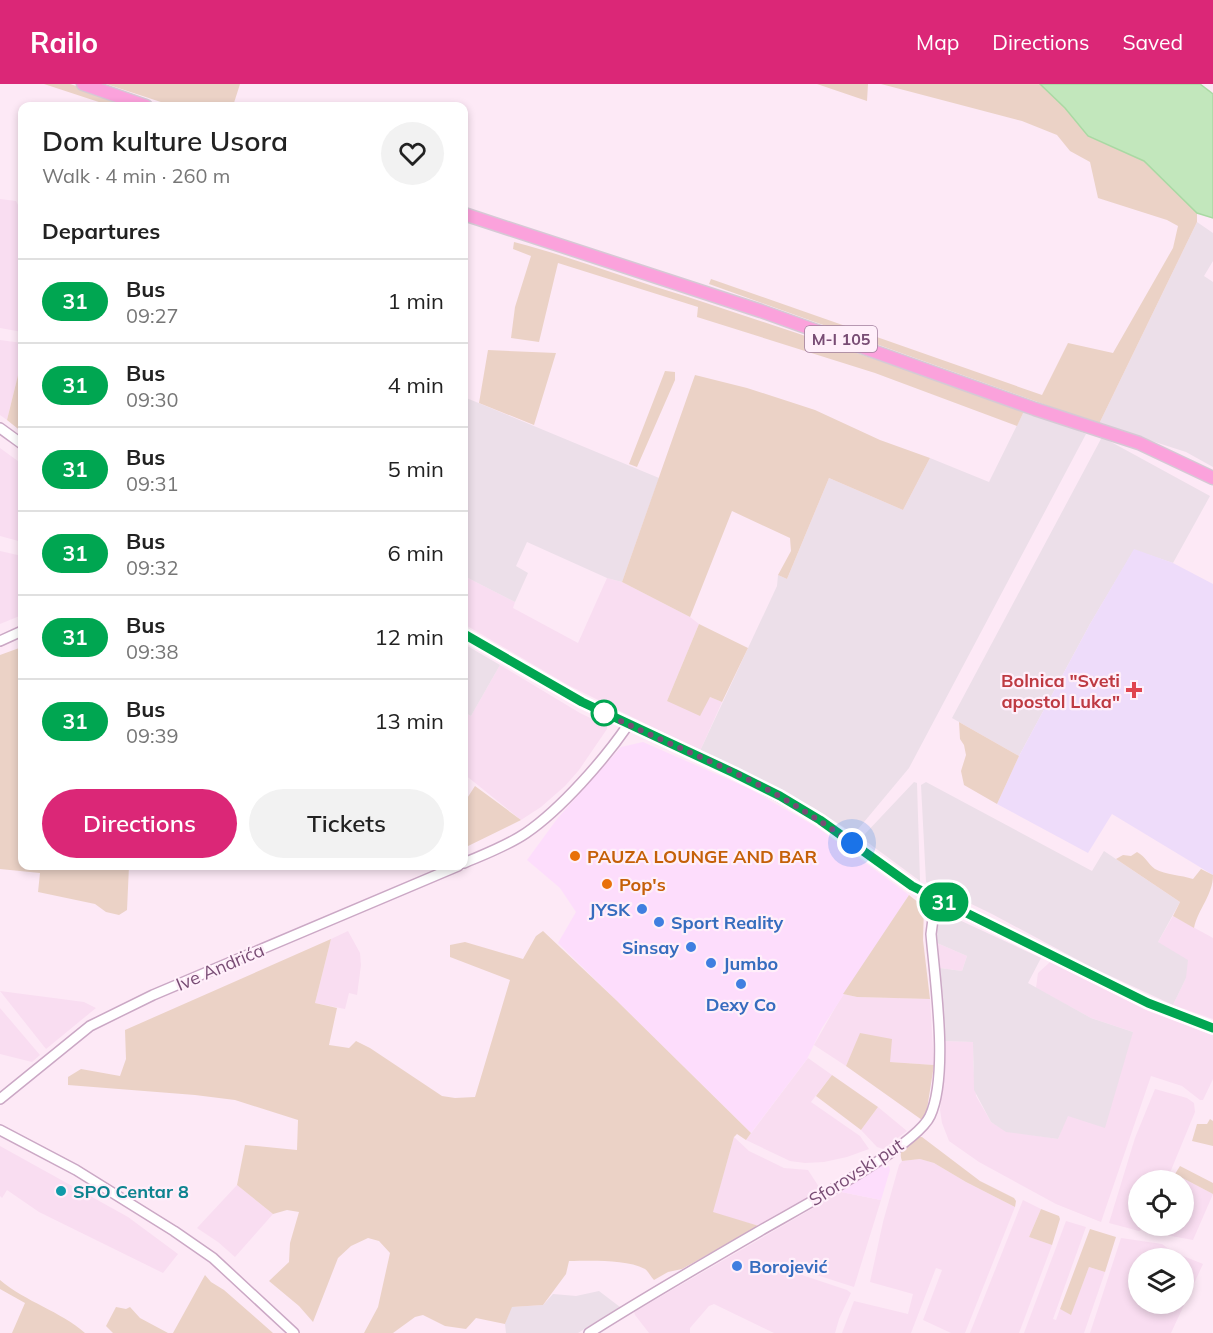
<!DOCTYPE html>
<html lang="en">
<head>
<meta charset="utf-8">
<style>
  :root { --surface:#fff; --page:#f2f2f2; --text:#222; --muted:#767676; --line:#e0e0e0; --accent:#db2777 }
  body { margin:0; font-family:Mulish,sans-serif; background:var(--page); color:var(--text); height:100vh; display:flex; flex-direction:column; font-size:22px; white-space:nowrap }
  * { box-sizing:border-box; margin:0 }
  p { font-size:20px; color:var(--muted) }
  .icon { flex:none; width:33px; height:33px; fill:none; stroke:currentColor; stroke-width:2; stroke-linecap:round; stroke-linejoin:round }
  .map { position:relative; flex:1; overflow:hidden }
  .drawer { position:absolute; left:18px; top:18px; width:450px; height:768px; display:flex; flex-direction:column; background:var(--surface); border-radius:12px; box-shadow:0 3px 9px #0003 }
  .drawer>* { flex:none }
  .badge { padding:0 12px; border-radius:20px; font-size:21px; line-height:39px }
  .fabs { position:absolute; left:1128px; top:1086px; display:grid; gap:12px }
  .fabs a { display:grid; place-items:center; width:66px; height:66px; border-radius:50%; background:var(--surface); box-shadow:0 3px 9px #0003; font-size:30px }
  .you { position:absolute; width:30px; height:30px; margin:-15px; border:4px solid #fff; border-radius:50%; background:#1a73e8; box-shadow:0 0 0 9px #1a73e833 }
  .map>.badge { position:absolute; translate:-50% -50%; box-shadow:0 0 0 3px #fff }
  h2 { padding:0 24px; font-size:22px; line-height:54px }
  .round { display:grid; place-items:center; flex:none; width:63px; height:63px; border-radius:32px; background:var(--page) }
  .head { display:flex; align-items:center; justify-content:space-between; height:102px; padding:0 24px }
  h1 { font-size:28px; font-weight:600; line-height:45px }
  .cta { display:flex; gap:12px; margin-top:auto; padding:12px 24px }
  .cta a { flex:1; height:69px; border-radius:36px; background:var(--accent); color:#fff; font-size:24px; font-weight:600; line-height:69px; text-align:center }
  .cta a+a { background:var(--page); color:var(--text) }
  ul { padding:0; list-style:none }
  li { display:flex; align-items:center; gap:18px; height:84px; padding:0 24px; border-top:2px solid var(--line) }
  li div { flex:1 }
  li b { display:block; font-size:22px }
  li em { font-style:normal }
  li .badge { min-width:66px; font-weight:700; text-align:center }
  header { display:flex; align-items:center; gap:36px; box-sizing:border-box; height:84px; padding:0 30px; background:var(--accent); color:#fff }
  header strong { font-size:28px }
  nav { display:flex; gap:33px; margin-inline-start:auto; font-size:21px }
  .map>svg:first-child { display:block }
  .residential { fill:#f9ddf1; fill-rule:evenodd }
  .commercial { fill:#fdddfc }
  .industrial { fill:#ecdfe9 }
  .medical { fill:#eedcfa }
  .green { fill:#ebd2c6 }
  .water { fill:#c2e7bc; stroke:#a9d9a3; stroke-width:1.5 }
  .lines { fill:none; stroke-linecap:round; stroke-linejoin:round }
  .tertiary-casing { stroke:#cba8c5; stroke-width:12 }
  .primary-casing { stroke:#d6c9d5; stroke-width:15 }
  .tertiary { stroke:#fff; stroke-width:9 }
  .primary { stroke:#fba2dc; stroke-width:12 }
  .line-casing { stroke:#fff; stroke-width:14 }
  .line { stroke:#00a651; stroke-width:9 }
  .walk { stroke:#784c74; stroke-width:6; stroke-dasharray:0 10.8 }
  .health-dot { fill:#e0444e; stroke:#ffeffa; stroke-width:2 }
  .stop-dot { fill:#fff; stroke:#00a651; stroke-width:3 }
  .food-dot { fill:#e8710a; stroke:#ffeffa; stroke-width:2 }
  .shop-dot { fill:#3f7fe0; stroke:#ffeffa; stroke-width:2 }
  .culture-dot { fill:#0f9aa8; stroke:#ffeffa; stroke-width:2 }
  .labels { text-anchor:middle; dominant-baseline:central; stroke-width:4.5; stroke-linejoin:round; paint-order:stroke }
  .shield { fill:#ffeffa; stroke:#a07d9c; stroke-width:1.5 }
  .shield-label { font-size:16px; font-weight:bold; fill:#784c74 }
  .health-label { font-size:18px; font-weight:bold; fill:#be3a42; stroke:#ffeffa; text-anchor:end }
  .food-label { font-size:18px; font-weight:bold; fill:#c56008; stroke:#ffeffa; text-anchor:start }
  .shop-label { font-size:18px; font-weight:bold; fill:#366cbe; stroke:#ffeffa; text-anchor:start }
  .street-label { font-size:18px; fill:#784c74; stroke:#ffeffa }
  .culture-label { font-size:18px; font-weight:bold; fill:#0d838f; stroke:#ffeffa; text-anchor:start }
</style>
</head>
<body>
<header>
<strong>Railo</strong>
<nav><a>Map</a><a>Directions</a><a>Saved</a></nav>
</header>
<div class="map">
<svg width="1213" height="1249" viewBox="0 0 1213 1249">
  <rect width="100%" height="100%" fill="#fde9f6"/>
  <!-- residential -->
  <path class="residential" d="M0 115 16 117 19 123 22 124V248L0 244Z
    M0 256 22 259V275L7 336 0 331Z
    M0 364 22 380V458L0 452Z
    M0 467 22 472V531L0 540Z
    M464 492 515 518 513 524 578 559 607 494 622 498 690 533 699 540 667 617 710 613 722 618 700 667 568 601 464 540Z
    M500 581 580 629 607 642V645L579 686 565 702 541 723 521 736 464 690V628L471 632Z
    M1173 832 1213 854V935L1173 921 1186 894 1158 858Z
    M348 847 360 869 361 881 357 911 349 909 345 925 315 919 331 855Z
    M937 859 967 872 962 887 940 884Z
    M1050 878 1148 927 1213 951V995L1203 1016H1200L1182 1002 1151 992 1101 1138 1056 1120 979 1078 949 1057 942 1039 940 1026 945 987 943 957 974 958 973 978 976 1012 991 1038 1006 1047 1058 1055 1066 1034 1133 948 1091 934 1036 904 1038 889Z
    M0 907 84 918 96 924 46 965Z
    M843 910 857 913 930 915 934 981 890 978 861 949 846 982 814 961Z
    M0 924 40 971 32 978 0 970Z
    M808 974 832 991 811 1018 860 1052 869 1065 847 1073 824 1078 805 1079 790 1077 746 1056Z
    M1155 1005 1187 1014 1194 1019 1195 1028 1167 1096H1138V1142H1146L1144 1145 1139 1147 1109 1139 1135 1054Z
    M878 1023 907 1047 883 1065 877 1063 861 1046Z
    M734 1053 749 1067 784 1084 808 1086 821 1106 759 1142 712 1129Z
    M0 1062 128 1133 178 1170 163 1189 39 1128 7 1106 2 1114 0 1112Z
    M920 1075 934 1079 966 1098 1015 1123 965 1249H951L923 1236 942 1186 936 1184 911 1249H842L854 1217 908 1230 913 1210 870 1198 883 1138 899 1081 902 1077Z
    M1175 1090 1213 1110 1193 1156 1149 1148 1152 1142H1184V1096H1173Z
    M237 1101 273 1130 235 1173 218 1158 197 1144Z
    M841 1108 881 1116 854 1203 798 1185 796 1189 847 1206 851 1209 839 1235 835 1249H774L714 1220 709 1222 690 1244V1249H649L635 1231 634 1228Z
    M1023 1116 1041 1125 1029 1153 1052 1161 1019 1249H970Z
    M1066 1137 1086 1143 1053 1235 1056 1236 1060 1225 1071 1230 1089 1183 1105 1188 1084 1249H1024Z
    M1121 1154 1162 1160 1173 1168 1203 1180 1171 1249H1090ZM1138 1174H1184V1220H1138Z"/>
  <!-- commercial -->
  <path class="commercial" d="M643 658 750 705 818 744 909 811 822 944 807 975 751 1049 558 859 576 828 560 804 527 776 557 735 621 663Z
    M884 1079 889 1082 890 1086 881 1116 841 1108 848 1100Z"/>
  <!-- industrial -->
  <path class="industrial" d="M1197 138 1213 149V177L1204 192 1213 198V383L1186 368 1099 340Z
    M464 313 659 394 622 498 607 494 527 458 516 482 528 489 515 518 464 492Z
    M1025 325 1086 350 909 684 854 750 814 724 700 667 777 502 778 491 787 495 829 394 903 426 930 374 989 398Z
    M1102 353 1210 412 1173 479 1134 466 1090 540 1019 672 952 634Z
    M464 560 500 581 471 632 464 628Z
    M914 698 917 699 920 797 863 755 864 751Z
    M926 698 1092 787 1104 767 1180 818 1158 858 1188 876 1186 894 1173 921 1091 883 992 830 926 798 921 701Z
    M942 828 1041 874 1028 899 1091 934 1133 948 1105 1044 1068 1032 1058 1055 1006 1048 991 1038 974 1006 973 958 943 957 940 884 962 887 967 872 937 859 936 846Z
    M599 1207 620 1223 578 1249H506L505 1240 511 1223 543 1221 553 1210 576 1212Z"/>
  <!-- medical -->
  <path class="medical" d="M1134 465 1173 479 1213 500V791L1112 730 1088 769 997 720 1019 672 1090 540Z"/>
  <!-- green -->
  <path class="green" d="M44 0H70L139 22H111Z
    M106 0H240L233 22H173Z
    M818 0H868L867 17 817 0Z
    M881 0H1040L1065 24 1088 52 1144 77 1197 129V138L1099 340 709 200 711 195 1042 311 1068 259 1113 269 1173 164 1178 142 1167 136 1098 114 1090 78 1070 67 1057 51 1022 37Z
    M514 158C572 173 628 195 685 212L1025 325 1017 342 875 289 697 233 698 223 558 179 539 258 511 254 515 223 531 172 513 165Z
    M488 266 556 269 534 341 479 319Z
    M22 275V348L7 336Z
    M665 287 675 288V296L637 383 629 380Z
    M695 291 747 304 815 326 880 356 930 374 903 426 829 394 787 495 778 491 791 467 790 454 732 427 690 533 622 498Z
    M699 540 748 564 722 618 710 613 700 632 667 617Z
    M22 563V782H129L127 826 119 831 106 828 95 820 38 808 40 789 0 785V571Z
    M959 638 1019 672 997 720 964 701 961 687 966 671 964 661 960 655Z
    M475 702 521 736 464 764V719Z
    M1137 768C1146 773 1148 780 1155 785 1166 791 1181 791 1193 795L1201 785 1213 791C1213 811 1198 825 1194 844L1173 832 1180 818 1116 775 1123 771 1131 772Z
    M909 811 924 823 923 856 930 915 857 913 843 910Z
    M543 847 616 916 751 1049 746 1056 737 1050 734 1053 713 1128 759 1142 682 1185 668 1188 654 1196C651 1193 648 1187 645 1185 625 1175 591 1177 569 1177L566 1190 543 1221 512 1223 505 1240 476 1234 466 1245 445 1242 423 1231 415 1233 393 1249H364L378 1223 390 1169 379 1157 368 1154 351 1162 338 1174 313 1238 299 1222 269 1197 289 1178 290 1159 299 1128 287 1126 273 1130 237 1101 245 1061 297 1066 298 1036 235 1016 195 1011 68 1001V993L81 985 120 992 126 975 125 946 331 855 315 919 337 924 329 961 349 964 356 957 370 964 442 1012 455 1014 475 1013 510 896 450 873V861L465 858 523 875 536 852Z
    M860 949 892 955 890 978 934 981 927 1025 922 1036 846 982Z
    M832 991 878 1023 861 1046 816 1012Z
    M1210 1035 1213 1037V1062L1192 1057 1197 1040H1207Z
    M918 1053H922L980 1097 1014 1114 1016 1117 1015 1123 966 1098 934 1079 920 1075 902 1077C897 1064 908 1061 918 1053Z
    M1180 1082 1213 1099V1110L1175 1090Z
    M1041 1125 1059 1132 1060 1135 1052 1161 1029 1153Z
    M1090 1145 1116 1153 1105 1188 1089 1183 1071 1231 1060 1225Z
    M205 1191 211 1198 224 1206 273 1249H173Z
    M0 1196C26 1218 60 1227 85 1249H12L25 1219 0 1205Z
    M116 1223 126 1225 130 1223 140 1234 168 1249H113L106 1242Z"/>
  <!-- water -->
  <path class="water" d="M1040 0H1200L1213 10V134L1197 129 1144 77 1088 52 1065 24Z"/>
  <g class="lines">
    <defs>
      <path id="tertiary" d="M0 344 22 360
        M464 550 582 618 734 689 780 713 820 736 912 802 1148 919 1213 944
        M0 557 22 547
        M464 779C485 770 507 762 526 749 561 725 604 676 628 641
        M0 1015 90 942 153 911 458 782
        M0 1046 76 1086 174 1147 213 1174 294 1249
        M589 1249C644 1214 701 1181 758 1148 792 1128 916 1063 930 1032 949 991 935 897 931 850L933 835 940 816"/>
      <path id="primary" d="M83 0 146 22
        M464 130 761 227 1035 325 1139 359 1213 394"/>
    </defs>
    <!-- tertiary casing -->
    <use href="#tertiary" class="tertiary-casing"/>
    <!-- primary casing -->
    <use href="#primary" class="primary-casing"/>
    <!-- tertiary -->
    <use href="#tertiary" class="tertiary"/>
    <!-- primary -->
    <use href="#primary" class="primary"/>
  </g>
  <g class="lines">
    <defs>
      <path id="line" d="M464 550 582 618 734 689 780 712 820 736 912 802 1148 919 1213 944"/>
    </defs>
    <!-- line casing -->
    <use href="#line" class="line-casing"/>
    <!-- line -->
    <use href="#line" class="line"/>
    <!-- walk -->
    <path class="walk" d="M604 629 598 626C642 648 688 667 733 688 775 708 814 732 852 759"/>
  </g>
  <!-- markers -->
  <path class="health-dot" d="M1131 597h6v6h6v6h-6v6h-6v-6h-6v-6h6z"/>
  <circle class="stop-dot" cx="604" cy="629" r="12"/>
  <g class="food-dot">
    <circle cx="575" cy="772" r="6"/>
    <circle cx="607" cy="800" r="6"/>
  </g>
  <g class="shop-dot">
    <circle cx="642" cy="825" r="6"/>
    <circle cx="659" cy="838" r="6"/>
    <circle cx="691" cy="863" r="6"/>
    <circle cx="711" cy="879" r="6"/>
    <circle cx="741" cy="900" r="6"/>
    <circle cx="737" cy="1182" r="6"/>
  </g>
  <circle class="culture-dot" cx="61" cy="1107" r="6"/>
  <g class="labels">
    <!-- shield labels -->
    <rect class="shield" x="805" y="242" width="72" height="26" rx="4.5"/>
    <g class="shield-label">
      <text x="841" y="255">M-I 105</text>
    </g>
    <!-- health labels -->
    <g class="health-label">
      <text x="1120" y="596">Bolnica "Sveti<tspan x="1120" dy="21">apostol Luka"</tspan></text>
    </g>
    <!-- food labels -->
    <g class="food-label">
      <text x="587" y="772">PAUZA LOUNGE AND BAR</text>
      <text x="619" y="800">Pop's</text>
    </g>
    <!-- shop labels -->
    <g class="shop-label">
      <text x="630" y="825" text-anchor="end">JYSK</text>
      <text x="671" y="838">Sport Reality</text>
      <text x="679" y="863" text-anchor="end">Sinsay</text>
      <text x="723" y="879">Jumbo</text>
      <text x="741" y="920" text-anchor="middle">Dexy Co</text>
      <text x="749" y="1182">Borojević</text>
    </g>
    <!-- street labels -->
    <g class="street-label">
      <text transform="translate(220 883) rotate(-23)">Ive Andrića</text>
      <text transform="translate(856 1088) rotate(-33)">Sforovski put</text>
    </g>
    <!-- culture labels -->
    <g class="culture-label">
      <text x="73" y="1107">SPO Centar 8</text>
    </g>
  </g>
</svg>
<div class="fabs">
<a><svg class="icon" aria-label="locate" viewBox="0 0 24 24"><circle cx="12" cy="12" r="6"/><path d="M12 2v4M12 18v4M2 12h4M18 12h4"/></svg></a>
<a><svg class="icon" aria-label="layers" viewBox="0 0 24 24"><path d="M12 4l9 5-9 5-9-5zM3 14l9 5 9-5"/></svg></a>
</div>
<div class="you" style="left:852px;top:759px"></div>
<b class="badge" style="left:944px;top:818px;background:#00a651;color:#fff">31</b>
<section class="drawer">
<div class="head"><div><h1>Dom kulture Usora</h1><p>Walk · 4 min · 260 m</p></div><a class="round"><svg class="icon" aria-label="heart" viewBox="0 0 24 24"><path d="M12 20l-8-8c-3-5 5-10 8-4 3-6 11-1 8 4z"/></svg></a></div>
<h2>Departures</h2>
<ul>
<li><span class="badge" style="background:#00a651;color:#fff">31</span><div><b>Bus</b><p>09:27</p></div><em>1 min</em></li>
<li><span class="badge" style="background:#00a651;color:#fff">31</span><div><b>Bus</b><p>09:30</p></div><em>4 min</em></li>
<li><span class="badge" style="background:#00a651;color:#fff">31</span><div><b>Bus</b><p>09:31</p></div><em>5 min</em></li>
<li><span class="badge" style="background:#00a651;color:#fff">31</span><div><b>Bus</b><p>09:32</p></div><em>6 min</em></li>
<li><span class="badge" style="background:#00a651;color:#fff">31</span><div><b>Bus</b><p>09:38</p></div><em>12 min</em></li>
<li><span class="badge" style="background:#00a651;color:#fff">31</span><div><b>Bus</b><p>09:39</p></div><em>13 min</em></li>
</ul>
<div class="cta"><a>Directions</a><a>Tickets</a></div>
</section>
</div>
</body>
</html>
